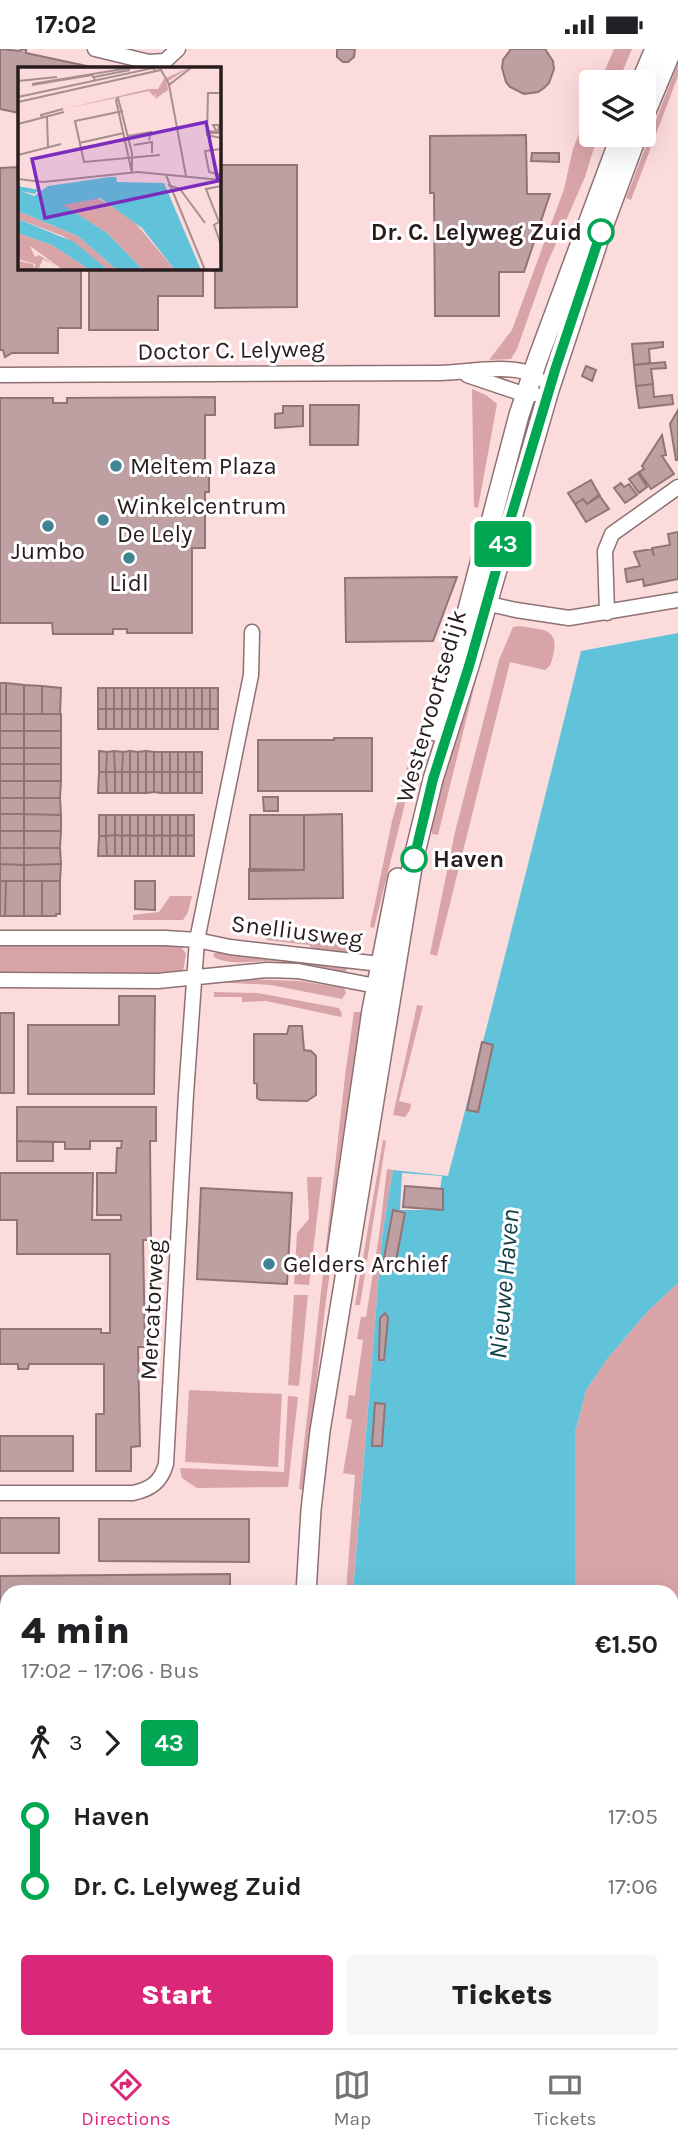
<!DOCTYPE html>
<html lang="en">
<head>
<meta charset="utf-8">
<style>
  :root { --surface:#fff; --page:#f6f6f6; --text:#202124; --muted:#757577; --line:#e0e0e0; --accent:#db2777 }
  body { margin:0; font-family:Karla,sans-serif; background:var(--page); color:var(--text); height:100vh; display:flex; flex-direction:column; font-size:26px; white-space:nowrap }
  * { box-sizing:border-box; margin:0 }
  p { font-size:23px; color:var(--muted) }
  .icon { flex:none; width:38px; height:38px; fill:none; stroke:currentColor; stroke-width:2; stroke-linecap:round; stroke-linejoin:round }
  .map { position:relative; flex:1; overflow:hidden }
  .panel { position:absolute; left:0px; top:1536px; width:679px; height:464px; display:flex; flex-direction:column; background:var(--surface); border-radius:21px 21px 0 0; box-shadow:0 7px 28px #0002 }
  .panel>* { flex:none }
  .badge { padding:0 14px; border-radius:5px; font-size:24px; line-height:46px }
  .tools { position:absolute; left:579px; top:21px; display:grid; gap:14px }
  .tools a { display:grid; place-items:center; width:77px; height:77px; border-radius:7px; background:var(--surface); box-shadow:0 7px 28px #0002; font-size:35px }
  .map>.badge { position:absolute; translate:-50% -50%; box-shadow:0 0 0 4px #fff }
  .legs { display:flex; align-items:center; gap:10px; height:77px; padding:0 21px; font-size:23px }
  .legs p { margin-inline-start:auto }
  .overview { display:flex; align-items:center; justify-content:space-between; height:119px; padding:0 21px }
  h1 { font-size:38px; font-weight:800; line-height:52px }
  .cta { display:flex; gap:14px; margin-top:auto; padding:14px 21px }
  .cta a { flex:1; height:80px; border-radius:7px; background:var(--accent); color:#fff; font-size:28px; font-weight:800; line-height:80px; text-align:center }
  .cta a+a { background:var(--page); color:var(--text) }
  ul { padding:0 21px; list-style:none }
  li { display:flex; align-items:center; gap:24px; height:70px; font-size:26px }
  li i { display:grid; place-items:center; width:10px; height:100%; margin:0 9px; background:currentColor }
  li i::after { content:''; width:18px; height:18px; margin:-9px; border:5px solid; border-radius:50%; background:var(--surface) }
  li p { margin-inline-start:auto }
  li:first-child i { background:linear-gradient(#0000 50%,currentColor 0) }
  li:last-child i { background:linear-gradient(currentColor 50%,#0000 0) }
  .status { display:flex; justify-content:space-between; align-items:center; height:49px; padding:0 35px; background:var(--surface); direction:ltr }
  .status svg { height:19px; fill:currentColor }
  .tab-bar { display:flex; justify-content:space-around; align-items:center; height:98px; border-top:2px solid var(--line); background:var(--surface); font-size:19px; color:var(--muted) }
  .tab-bar a { display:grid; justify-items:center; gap:4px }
  .tab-bar .on { color:var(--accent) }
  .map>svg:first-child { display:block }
  .green { fill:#d8a4a8 }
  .water { fill:#60c3da }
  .pier { fill:#fcdbdd }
  .building { fill:#bfa0a2; stroke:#927477; stroke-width:2 }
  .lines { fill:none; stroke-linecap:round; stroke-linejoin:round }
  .street-casing { stroke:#8e7173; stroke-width:17 }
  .secondary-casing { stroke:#8e7173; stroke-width:22 }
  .street { stroke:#fff; stroke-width:14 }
  .secondary { stroke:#fff; stroke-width:19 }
  .line-1-casing { stroke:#fff; stroke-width:16 }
  .line-1 { stroke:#00a651; stroke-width:10 }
  .stop-1-dot { fill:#fff; stroke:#00a651; stroke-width:3.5 }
  .poi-dot { fill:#418494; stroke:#fff; stroke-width:2.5 }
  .labels { text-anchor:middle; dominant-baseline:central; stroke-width:6; stroke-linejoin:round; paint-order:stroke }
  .stop-label { font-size:24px; font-weight:bold; fill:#281c1d; stroke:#fff; text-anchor:end }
  .street-label { font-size:24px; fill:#281c1d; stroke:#fff }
  .poi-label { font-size:24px; fill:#281c1d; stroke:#fff; text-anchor:start }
  .water-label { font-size:26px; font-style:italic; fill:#113f49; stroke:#fff }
  .inset-road { fill:none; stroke:#a78f90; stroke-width:2 }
  .view { fill:#7b2cbf; fill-opacity:0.15; stroke:#7b2cbf; stroke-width:3.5 }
  .inset-edge { fill:none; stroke:#281c1d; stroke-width:3.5 }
</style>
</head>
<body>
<div class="status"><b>17:02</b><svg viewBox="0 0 49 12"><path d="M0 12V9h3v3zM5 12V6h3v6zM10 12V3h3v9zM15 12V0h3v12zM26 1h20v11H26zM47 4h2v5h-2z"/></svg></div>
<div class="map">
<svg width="678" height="1999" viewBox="0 0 678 1999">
  <rect width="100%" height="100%" fill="#fcdbdd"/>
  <!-- green -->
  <path class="green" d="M614 0H632L618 33H600Z
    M678 14V27L631 151 626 149Z
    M591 54 592 86H598L585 128 547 215 517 300 511 310 489 311 512 281 564 140 573 100Z
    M472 340 486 346 497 355 478 459 474 458Z
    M519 577C542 581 560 578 553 607 551 614 551 617 545 621L510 613 437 907 430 905 455 783 499 611 513 578Z
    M484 598 438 786 432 785 431 755Z
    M411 704 417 706 374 879 370 878 392 772Z
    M170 847H192L188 863 183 871H133V866L159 863Z
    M266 887 327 893 358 889 352 904 348 906 314 903 309 896 266 891Z
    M0 894 179 895 186 905 183 922 175 926 0 927Z
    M222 902 310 912 347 919 346 923C321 918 295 913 269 912 251 912 230 917 214 908L213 905Z
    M223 929 300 932 344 939 346 944 342 950 271 936 213 933Z
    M214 943 258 944 339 959 342 965 341 968 266 952 242 953V948H214Z
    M417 956 423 957 399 1052 411 1055 410 1061 405 1068 393 1066Z
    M354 963H366L326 1251 304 1441 299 1440 345 1027Z
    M383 1091 386 1092 360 1256H355Z
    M387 1120 393 1121 382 1188 353 1543H346L355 1426 343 1424 352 1371 346 1369 349 1346 355 1347 363 1291 357 1290 361 1268H366L379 1187Z
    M307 1128H322L309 1236 294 1235 297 1184 309 1170Z
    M678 1234V1650L672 1657V1544H575V1384L586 1341 608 1309 648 1262Z
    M294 1246H308L299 1337 288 1336Z
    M189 1341 282 1345 278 1418 185 1413Z
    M288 1347 298 1348 288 1438 197 1439 182 1429 180 1419 284 1423Z"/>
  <!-- water -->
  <path class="water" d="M678 584V1234L648 1262 608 1309 586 1341 575 1384V1543L353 1544 382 1188 393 1121 448 1127C494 952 538 777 581 602Z
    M678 1650V1999H396L394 1993H672V1657Z"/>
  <!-- pier -->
  <path class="pier" d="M402 1124 442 1127 437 1161H400Z"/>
  <!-- building -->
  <path class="building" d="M0 0 20 2 21 0H26V4L96 19H19V64L0 60Z
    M337 0H355L354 8 348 13H343L337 8Z
    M511 0H545L553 12 554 20 549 34 544 39 538 43 524 45 510 38 506 33 502 19 503 11Z
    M526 86 527 145H550L524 223H499V267H435L434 144H430V87Z
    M532 104H559V113L531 112Z
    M219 116H297V258L215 259V219H219Z
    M19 118V219H81V279H58V304H12L5 308 3 301H0V119Z
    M89 219H203V247H158V281H89Z
    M663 293V298L649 300 650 314 634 316 632 295Z
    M665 313 666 319 651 320 653 335 636 337 634 316Z
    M586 317 596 321 592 332 582 327Z
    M653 335 654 348 672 346 673 355 639 359 636 337Z
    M215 348V366H205V412H209V443H205V499H192V584H127V580H113V585H53L52 574H0V349H53V354H67V349Z
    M310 356H359L358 396H310Z
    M283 357H303V377L275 379V365L283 364Z
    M678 361V411H676L670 375Z
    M662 386 666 406 662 407 674 425 651 440 639 423 644 420 642 417Z
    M638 424 647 438 639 444 629 430Z
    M591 431 600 447 587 455 583 450 575 455 568 444Z
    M621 434 624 438 629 435 637 446 625 454 614 439Z
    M599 446 609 460 586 473 575 455 583 450 587 455Z
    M678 483V530L644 537 643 530 627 533 625 520 640 517 634 503 652 500 654 507 652 499 670 496 668 485Z
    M457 528 433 592 346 593 345 529Z
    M0 634H6V665H0Z
    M6 634 24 636V665H6Z
    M24 636 42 637V665H24Z
    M42 637 61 639 60 665H42Z
    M98 639H106V660H98Z
    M106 639H114V660H106Z
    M114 639H122V660H114Z
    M122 639H130V660H122Z
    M130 639H138V660H130Z
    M138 639H146V660H138Z
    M146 639H154V660H146Z
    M154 639H162V660H154Z
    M162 639H170V660H162Z
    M170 639H178V660H170Z
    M178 639H186V660H178Z
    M186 639H194V660H186Z
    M194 639H202V660H194Z
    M202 639H210V660H202Z
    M210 639H218V660H210Z
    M98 660H106V680H98Z
    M106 660H114V680H106Z
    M114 660H122V680H114Z
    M122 660H130V680H122Z
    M130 660H138V680H130Z
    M138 660H146V680H138Z
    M146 660H154V680H146Z
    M154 660H162V680H154Z
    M162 660H170V680H162Z
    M170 660H178V680H170Z
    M178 660H186V680H178Z
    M186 660H194V680H186Z
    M194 660H202V680H194Z
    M202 660H210V680H202Z
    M210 660H218V680H210Z
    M0 665H24V682H0Z
    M24 665H61V682H24Z
    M0 682H24V699H0Z
    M24 682H61V699H24Z
    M334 689H372V742H258V691H334Z
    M0 699H24V715H0Z
    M24 699H61V715H24Z
    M99 702 107 703 106 723H99Z
    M114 702 115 723H106L107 703Z
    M114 702 123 703 122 723H115Z
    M130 702 138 703V723H130Z
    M130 702V723H122L123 703Z
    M146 702 154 703V723H146Z
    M146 702V723H138V703Z
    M154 703H162V723H154Z
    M162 703H170V723H162Z
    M170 703H178V723H170Z
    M178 703H186V723H178Z
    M186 703H194V723H186Z
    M194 703H202V723H194Z
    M0 715H24V732H0Z
    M24 715H61V732H24Z
    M99 723H106L107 744H98Z
    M106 723H115V744H107Z
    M115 723H122V744H115Z
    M122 723H130V744H122Z
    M130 723H138V744H130Z
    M138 723H146V744H138Z
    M146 723H154V743L146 744Z
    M154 723H162V744L154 743Z
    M162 723H170V744H162Z
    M170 723H178V744H170Z
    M178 723H186V744H178Z
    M186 723H194V744H186Z
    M194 723H202V744H194Z
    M0 732H24V749H0Z
    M24 732H61L60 749H24Z
    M263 748H278V762H264Z
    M0 749H24V765H0Z
    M24 749H60L61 766 24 765Z
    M0 765H24V782H0Z
    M24 765 61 766V782H24Z
    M342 765 343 849 249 850V820L304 821V766Z
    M99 766H106V787H99Z
    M106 766H115V786L106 787Z
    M115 766H122V787L115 786Z
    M122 766H130V786L122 787Z
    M130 766H138V787L130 786Z
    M138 766H146V786L138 787Z
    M146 766H154V787L146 786Z
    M154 766H162V786L154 787Z
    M162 766H170V787L162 786Z
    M170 766H178V786L170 787Z
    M178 766H186V787L178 786Z
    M186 766H194V786L186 787Z
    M250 766H304V821L250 822Z
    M0 782H24V799H0Z
    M24 782H61L60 799H24Z
    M115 786V807H107L106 787Z
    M115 786 122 787V807H115Z
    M130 786 138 787V807H130Z
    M130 786V807H122V787Z
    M146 786V807H138V787Z
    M146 786 154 787V807H146Z
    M162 786V807H154V787Z
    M162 786 170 787V807H162Z
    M178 786 186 787V807H178Z
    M178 786V807H170V787Z
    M194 786V807H186V787Z
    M99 787H106L107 807H98Z
    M0 799H24V816L0 815Z
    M24 799H60L61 815 24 816Z
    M0 815 24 816V832H0Z
    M61 815 60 832H24V816Z
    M0 832H6L5 867H0Z
    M6 832H24V867H5Z
    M24 832H42V867H24Z
    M42 832H60V865H56V867H42Z
    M135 832H155V861L135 860Z
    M119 947H155L154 1045H28V976H119Z
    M0 964H14V1044H0Z
    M289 977H302L304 1001 311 1002 316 1007V1046L307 1052 260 1051 257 1049V1035L254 1034V985H287Z
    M482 993 493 996 478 1063 467 1061Z
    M17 1058H156V1092H150L151 1191H143L145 1298H138L140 1397 131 1398V1422H96V1365H104V1315H29L28 1320H18V1315H0V1280H101V1284H110V1205H17V1171H0V1124H93L92 1171H121V1166H97V1124H116L117 1099H121L122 1092H90V1100H65V1093L17 1092Z
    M17 1092 53 1093V1112H17Z
    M405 1137 443 1140V1161L403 1158Z
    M201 1139 292 1144 287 1235 197 1230Z
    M393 1161 405 1164 394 1222 382 1220Z
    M385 1264 388 1269 384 1311H379L380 1269Z
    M375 1354 385 1355 382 1397H372Z
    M0 1387H73V1422H0Z
    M0 1469H59V1504H0Z
    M99 1470H249V1513L99 1512Z
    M230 1525V1544H7V1642H0V1527Z
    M0 1642H7V1812L0 1813Z
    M188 1993H236L234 1999H188Z"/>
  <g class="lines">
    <defs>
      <path id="street" d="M95 0 149 13 165 12 178 0
        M0 326C147 325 294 324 440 324 465 324 520 312 538 330
        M467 326 526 346 534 345
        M480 553 516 561 569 569 678 551
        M607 564 605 502 612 485 678 438
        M0 889H165L197 891 230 898 380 915 386 922
        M0 931 158 932 267 921 298 922 376 937 384 933
        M0 1444H133C151 1440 161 1433 166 1415L186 1045 197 891 251 626 252 583"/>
      <path id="secondary" d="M641 33 655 0
        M644 67 672 0
        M436 682 519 366 537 312 621 86
        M337 1204 372 961 398 829
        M306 1544 311 1461 320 1382 413 812 433 730 469 617 549 341 601 183 637 86
        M267 1999 269 1993"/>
    </defs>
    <!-- street casing -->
    <use href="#street" class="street-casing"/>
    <!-- secondary casing -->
    <use href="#secondary" class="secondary-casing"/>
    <!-- street -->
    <use href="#street" class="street"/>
    <!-- secondary -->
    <use href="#secondary" class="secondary"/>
  </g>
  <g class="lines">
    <defs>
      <path id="line-1" d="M414 810 433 730 469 617 511 468 556 318 601 183"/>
    </defs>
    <!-- line-1 casing -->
    <use href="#line-1" class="line-1-casing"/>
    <!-- line-1 -->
    <use href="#line-1" class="line-1"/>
  </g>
  <!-- markers -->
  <g class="stop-1-dot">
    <circle cx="601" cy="183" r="12"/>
    <circle cx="414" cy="810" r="12"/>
  </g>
  <g class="poi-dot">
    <circle cx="116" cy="417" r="7"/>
    <circle cx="103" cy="471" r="7"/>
    <circle cx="48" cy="477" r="7"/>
    <circle cx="129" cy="509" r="7"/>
    <circle cx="269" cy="1215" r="7"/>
  </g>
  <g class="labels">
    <!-- stop labels -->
    <g class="stop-label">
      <text x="582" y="183">Dr. C. Lelyweg Zuid</text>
      <text x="433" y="810" text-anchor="start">Haven</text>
    </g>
    <!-- street labels -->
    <g class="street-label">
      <text transform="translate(231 301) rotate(-1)">Doctor C. Lelyweg</text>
      <text transform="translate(431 657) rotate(-74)">Westervoortsedijk</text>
      <text transform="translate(297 882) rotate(7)">Snelliusweg</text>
      <text transform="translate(152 1261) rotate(-87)">Mercatorweg</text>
    </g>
    <!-- poi labels -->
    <g class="poi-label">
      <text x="130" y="417">Meltem Plaza</text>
      <text x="117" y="457">Winkelcentrum<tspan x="117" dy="28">De Lely</tspan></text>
      <text x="48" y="502" text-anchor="middle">Jumbo</text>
      <text x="129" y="534" text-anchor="middle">Lidl</text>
      <text x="283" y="1215">Gelders Archief</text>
    </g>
    <!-- water labels -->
    <g class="water-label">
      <text transform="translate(504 1235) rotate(-85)">Nieuwe Haven</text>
    </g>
  </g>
  <!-- overview -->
  <g transform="translate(18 18)">
    <rect width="203" height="203" fill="#fcdbdd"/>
    <path d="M172 0 149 15 150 23 137 32 138 26 136 30 131 24 46 42 131 22H140L146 12ZM78 130 114 152 157 203H125L89 166 44 138ZM0 144 60 169 99 203H90L45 169 0 152ZM0 166 34 178 72 203H45L12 179 17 190 21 188 38 199 25 192 20 203 0 202V194L15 197 17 202V197L0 192Z" fill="#d8a4a8"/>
    <path d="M92 110H98L99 115 146 116 183 203H157L124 161 82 131 45 138 89 166 125 203H99L60 169 0 144V119L21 123 16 127 3 124 16 129 30 119ZM0 152 56 175 90 203H72L34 178 0 166Z" fill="#60c3da"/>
    <path class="inset-road" d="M76 10 112 3M0 14 39 10M14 17 117 0M14 18 74 8 77 13M203 26H190L189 68 203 71M0 30 135 1 138 5M100 31 114 86V106L98 33ZM0 35 143 3 151 17M105 44 57 54 66 95 142 88M29 50 30 80M24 51 23 48 45 42M0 57 46 45M189 66H200L201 58H195L199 65 190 64M110 69 133 65 131 73M61 76 106 66M116 78 134 75V86M203 82 187 84 191 105 203 108M0 88 43 77M148 108 187 203M168 109 151 18 174 0M0 112 25 115 120 105 203 113M150 118 162 122 187 156M203 119 188 122 201 155 196 158 203 178"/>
    <path class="view" d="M188 55 200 114 27 151 14 92Z"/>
    <rect width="203" height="203" class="inset-edge"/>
  </g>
</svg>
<div class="tools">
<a><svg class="icon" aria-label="layers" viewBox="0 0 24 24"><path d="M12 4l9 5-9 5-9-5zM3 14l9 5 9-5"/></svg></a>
</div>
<b class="badge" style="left:503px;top:495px;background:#00a651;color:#fff">43</b>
<section class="panel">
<div class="overview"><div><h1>4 min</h1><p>17:02 – 17:06 · Bus</p></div><b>€1.50</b></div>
<div class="legs"><svg class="icon" aria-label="walk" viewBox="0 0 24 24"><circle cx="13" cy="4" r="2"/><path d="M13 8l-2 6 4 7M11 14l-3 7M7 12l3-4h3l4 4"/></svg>3<svg class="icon" aria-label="forward" viewBox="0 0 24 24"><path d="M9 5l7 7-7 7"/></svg><b class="badge" style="background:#00a651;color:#fff">43</b></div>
<ul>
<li><i style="color:#00a651"></i><b>Haven</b><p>17:05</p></li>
<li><i style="color:#00a651"></i><b>Dr. C. Lelyweg Zuid</b><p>17:06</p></li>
</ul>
<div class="cta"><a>Start</a><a>Tickets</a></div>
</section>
</div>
<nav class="tab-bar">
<a class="on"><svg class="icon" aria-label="directions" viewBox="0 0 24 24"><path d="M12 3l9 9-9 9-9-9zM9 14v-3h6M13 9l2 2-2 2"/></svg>Directions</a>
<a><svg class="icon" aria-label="map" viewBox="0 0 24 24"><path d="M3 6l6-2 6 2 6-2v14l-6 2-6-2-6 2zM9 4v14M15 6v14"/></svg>Map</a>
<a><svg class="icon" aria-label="tickets" viewBox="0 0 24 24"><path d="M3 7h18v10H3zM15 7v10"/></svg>Tickets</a>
</nav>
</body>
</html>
